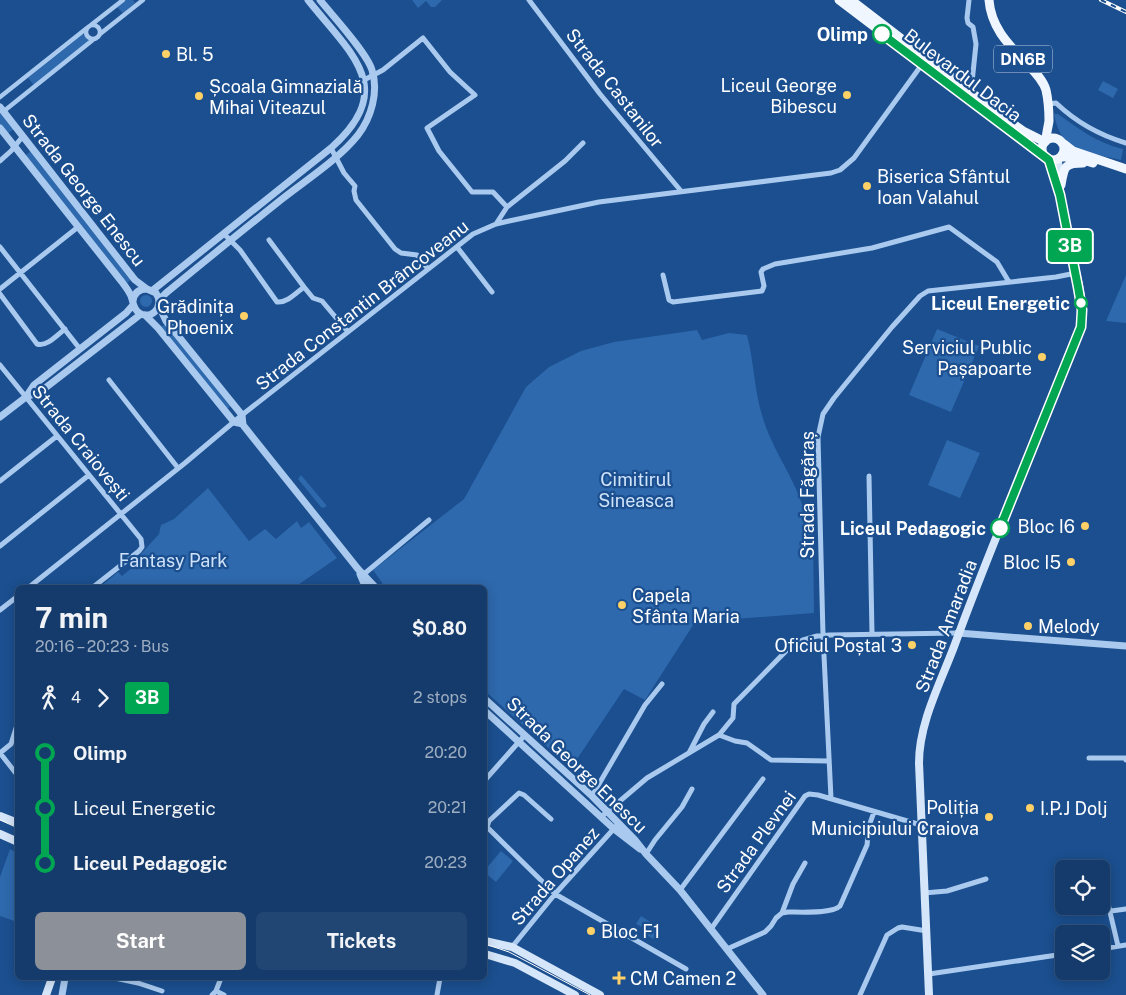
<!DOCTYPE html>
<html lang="en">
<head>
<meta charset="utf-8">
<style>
  :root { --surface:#143b6b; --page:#214673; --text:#f1f3f6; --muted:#9dadc1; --line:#33557e; --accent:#8c9099 }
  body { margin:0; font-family:"Public Sans",sans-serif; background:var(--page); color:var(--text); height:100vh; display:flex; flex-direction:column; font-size:19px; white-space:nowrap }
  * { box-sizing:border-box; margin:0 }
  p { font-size:16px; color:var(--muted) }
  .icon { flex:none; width:28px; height:28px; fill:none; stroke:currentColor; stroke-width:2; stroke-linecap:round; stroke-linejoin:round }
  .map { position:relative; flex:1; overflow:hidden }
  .drawer { position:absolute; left:15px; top:585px; width:472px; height:395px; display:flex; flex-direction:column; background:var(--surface); border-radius:8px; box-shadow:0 2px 12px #0003,0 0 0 1px var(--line) }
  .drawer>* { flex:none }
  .badge { padding:0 10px; border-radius:4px; font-size:18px; line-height:32px }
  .tools { position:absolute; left:1055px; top:860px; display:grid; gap:10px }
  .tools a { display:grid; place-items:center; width:55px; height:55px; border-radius:8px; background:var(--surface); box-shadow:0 2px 12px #0003,0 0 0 1px var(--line); font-size:25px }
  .map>.badge { position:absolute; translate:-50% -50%; box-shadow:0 0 0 2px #fff }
  .legs { display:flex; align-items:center; gap:8px; height:55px; padding:0 20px; font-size:16px }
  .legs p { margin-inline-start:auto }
  .overview { display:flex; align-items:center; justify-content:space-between; height:85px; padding:0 20px }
  h1 { font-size:28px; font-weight:700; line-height:38px }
  .primary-button { display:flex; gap:10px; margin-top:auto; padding:10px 20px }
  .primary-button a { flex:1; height:58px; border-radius:8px; background:var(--accent); color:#fff; font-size:20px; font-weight:700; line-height:58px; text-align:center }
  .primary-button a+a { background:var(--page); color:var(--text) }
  ul { padding:0 20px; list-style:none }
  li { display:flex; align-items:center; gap:18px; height:55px; font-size:19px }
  li i { display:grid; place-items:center; width:8px; height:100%; margin:0 6px; background:currentColor }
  li i::after { content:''; width:12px; height:12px; margin:-6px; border:4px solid; border-radius:50%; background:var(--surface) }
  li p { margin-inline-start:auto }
  li:first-child i { background:linear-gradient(#0000 50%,currentColor 0) }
  li:last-child i { background:linear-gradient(currentColor 50%,#0000 0) }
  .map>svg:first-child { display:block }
  .green { fill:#2e69ad }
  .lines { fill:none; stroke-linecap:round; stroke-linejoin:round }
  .pedestrian { stroke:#a9c9ee; stroke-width:4.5 }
  .minor { stroke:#a9c9ee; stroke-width:5 }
  .tertiary { stroke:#a9c9ee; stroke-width:7 }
  .secondary { stroke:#d6e6fa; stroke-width:8 }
  .primary { stroke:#f0f6ff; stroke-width:9 }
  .tram { stroke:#fff; stroke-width:1 }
  .rail-casing { stroke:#fff; stroke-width:4 }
  .rail { stroke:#1b4f8f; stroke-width:2; stroke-dasharray:5.5; stroke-linecap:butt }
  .line-1-casing { stroke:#fff; stroke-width:11 }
  .line-1 { stroke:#00a651; stroke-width:8 }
  .stop-1-dot { fill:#fff; stroke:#00a651; stroke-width:2.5 }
  .poi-dot { fill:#ffd166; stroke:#1b4f8f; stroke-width:2 }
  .labels { text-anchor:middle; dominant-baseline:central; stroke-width:4.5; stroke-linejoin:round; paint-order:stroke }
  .shield { fill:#1b4f8f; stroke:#bbcadd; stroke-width:1 }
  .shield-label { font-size:16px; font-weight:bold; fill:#fff }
  .stop-label { font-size:18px; font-weight:bold; fill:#fff; stroke:#1b4f8f; text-anchor:end }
  .poi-label { font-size:18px; fill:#fff; stroke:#1b4f8f; text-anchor:start }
  .street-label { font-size:18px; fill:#fff; stroke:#1b4f8f }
  .park-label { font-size:18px; fill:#cfe3fa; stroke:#1b4f8f }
</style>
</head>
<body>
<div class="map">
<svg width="1126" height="995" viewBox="0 0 1126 995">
  <rect width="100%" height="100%" fill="#1b4f8f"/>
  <!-- green -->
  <path class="green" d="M126 0H133L135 3 123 13 117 7Z
    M412 0H442L435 7H431L426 1 418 8Z
    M83 34 89 41 34 85 28 78Z
    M1103 81 1118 89 1113 98 1098 90Z
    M0 112 14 129 7 134 0 126Z
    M1054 114H1058C1079 129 1097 143 1123 149L1121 160C1109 157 1083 153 1074 148 1062 142 1056 125 1054 114Z
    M32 150 132 279 126 284 25 156Z
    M126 241 135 252 128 258 118 248Z
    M1126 275V323L1106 321Z
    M140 301a6 6 0 1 1 12 0a6 6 0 1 1-12 0Z
    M167 322 232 405 226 410 160 328Z
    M937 329 979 346 951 412 909 395Z
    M697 330 702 340 729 333 747 335C754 361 754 389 762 415 771 448 793 475 803 507 805 515 805 523 806 530L813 532 814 613 695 622 645 700 624 689 571 768 485 691V588L385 587 373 570 464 499 526 387 549 367 581 351 614 342Z
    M947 440 980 453 960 498 928 485Z
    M301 475 327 506 323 508 321 507 298 479Z
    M208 488 249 541 265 529 276 539 297 521 301 528 309 522 337 558 295 587H100L118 572 122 576 143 559 140 555 159 534 161 525 174 519Z
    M10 849 17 853V922L0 916V877Z
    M501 851 513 861 496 882 485 873V870Z
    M641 916 660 928 653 939 642 932 644 928 636 924Z"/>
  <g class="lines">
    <!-- pedestrian -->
    <path class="pedestrian" d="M91 25 123 0
      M86 32a7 7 0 1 1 14 0a7 7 0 1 1-14 0Z
      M100 34 143 0
      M0 97 87 28
      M4 111 94 39"/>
    <!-- minor -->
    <path class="minor" d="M529 0 600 94 681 191
      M969 0 967 18 968 23 973 27 976 44 971 92
      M364 80 383 70 423 38 450 72 475 95 427 128 439 151 472 192H493L507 207
      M1048 104 1056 103C1077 123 1099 135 1126 143
      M331 148 344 173 355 186 354 191 356 200 395 249 401 253 417 255 428 269
      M0 161 11 151 23 136
      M496 224 507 207 565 161 583 143
      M224 234 240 250 277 302C287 303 296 293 304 287
      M269 240 304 287 313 298 322 301 348 332
      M0 247 80 349
      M457 247 492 292
      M663 275 669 300 673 302 762 291 764 286 761 272 763 269 775 264 872 248 949 227 997 262 1009 282
      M0 289 78 227
      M0 294 37 344C47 347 57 335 65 329
      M0 365 141 539 142 547 139 551 92 588
      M109 380 178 468
      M869 476 872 634
      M0 481 57 436
      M0 546 89 475
      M364 574 429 520
      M28 588 185 463 242 415 473 234 496 224 509 221 599 202 831 173 840 170 854 158 923 63
      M0 610 18 596
      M719 735 735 741 747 743 771 760 829 761
      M0 753 11 744 18 722
      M0 753 18 776
      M689 753 704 724 713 712
      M1089 758H1126V760
      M485 780 525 735
      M592 796 645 705 662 684
      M831 798 823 635 818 437 823 414 834 398 892 327 920 296 928 291 1056 277 1076 273
      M601 817 647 778 719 735 733 718 734 704 789 648 803 640 817 636 830 635 958 633
      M551 819 524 795 519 793 489 821 487 827 555 894 686 969
      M646 854 655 840 682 807 692 789
      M1098 864 1100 869
      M1101 874 1118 946
      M680 890 763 779
      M924 893 947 891 986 879
      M1111 911 1126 909
      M782 913 793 884 805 863
      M711 929 805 796 809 794 818 795 921 825
      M512 947 555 894 619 823
      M727 949 765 932 771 926 776 918 782 913 788 912C800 912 832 914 840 906L867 845 869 826 874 812
      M1101 949 1126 945
      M929 974 1064 954
      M115 978 138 983 162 991
      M216 991 224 995
      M212 995 216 991 221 978
      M437 995 440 978
      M860 995 887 935 898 928 902 927 927 931"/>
    <!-- tertiary -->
    <path class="tertiary" d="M0 107 135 280 147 289
      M0 128 122 282C125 286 129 291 131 296 133 301 133 307 137 311 148 323 166 308 156 293L147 289C139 289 134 293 133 301
      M153 290 331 148C399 88 350 53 308 0
      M159 300 166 293C205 261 243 230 282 199 306 180 339 159 358 135 371 118 379 92 372 70 367 53 333 16 320 0
      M159 306 166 321 242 415 243 425 358 569 376 588
      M145 315 158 328 234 422 243 424
      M26 397 40 392 141 314
      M0 417 26 397 34 385 126 313 133 305
      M360 574 366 588
      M958 633 1126 646
      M485 699 592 796 635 840 646 854 680 890 763 995
      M485 711 614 829 640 849
      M62 995 65 978"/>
    <!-- secondary -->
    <path class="secondary" d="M1058 159 1059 176
      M0 816 18 823
      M0 834 18 842
      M485 941 512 947 600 995
      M485 954 515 963 575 995
      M46 995 52 978
      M929 995 919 763C919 722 941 682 955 644 994 537 1040 433 1081 327 1085 303 1077 277 1072 254 1066 222 1061 189 1049 160"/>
    <!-- primary -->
    <path class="primary" d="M839 0 1045 156
      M851 0 1002 116 1023 131 1045 142
      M989 0C991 28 1009 45 1028 65 1035 72 1043 80 1046 90 1048 99 1049 112 1049 121 1048 128 1046 134 1046 141
      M1042 149a11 11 0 1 1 22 0a11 11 0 1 1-22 0Z
      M1064 144 1073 151 1126 169
      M1061 157H1073L1093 163
      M1061 185C1064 167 1064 163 1083 163"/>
    <!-- tram -->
    <path class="tram" d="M0 820 18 828
      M485 944 509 952 590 995"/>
    <defs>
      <path id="rail" d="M1101 0 1126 12"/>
    </defs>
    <!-- rail casing -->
    <use href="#rail" class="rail-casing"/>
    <!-- rail -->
    <use href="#rail" class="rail"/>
  </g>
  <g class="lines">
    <defs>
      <path id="line-1" d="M882 34 1049 160 1060 195 1078 287 1082 310 1081 327 1000 528"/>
    </defs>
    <!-- line-1 casing -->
    <use href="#line-1" class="line-1-casing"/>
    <!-- line-1 -->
    <use href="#line-1" class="line-1"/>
  </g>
  <!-- markers -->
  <g class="stop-1-dot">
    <circle cx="882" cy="34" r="9"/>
    <circle cx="1081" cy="303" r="6"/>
    <circle cx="1000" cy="528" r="9"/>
  </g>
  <g class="poi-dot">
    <circle cx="166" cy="54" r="5"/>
    <circle cx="847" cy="95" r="5"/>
    <circle cx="199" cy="96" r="5"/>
    <circle cx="867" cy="186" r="5"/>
    <circle cx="244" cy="316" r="5"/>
    <circle cx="1042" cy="357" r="5"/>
    <circle cx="1085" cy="526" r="5"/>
    <circle cx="1071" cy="562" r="5"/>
    <circle cx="622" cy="605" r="5"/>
    <circle cx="1028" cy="626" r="5"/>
    <circle cx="912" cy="645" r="5"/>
    <circle cx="1030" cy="808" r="5"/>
    <circle cx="989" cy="817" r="5"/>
    <circle cx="591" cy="931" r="5"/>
    <path d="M616.5 970.5h5v5h5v5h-5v5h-5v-5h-5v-5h5z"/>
  </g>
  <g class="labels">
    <!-- shield labels -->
    <rect class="shield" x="994" y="45.5" width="58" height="27" rx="4"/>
    <g class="shield-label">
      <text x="1023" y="59">DN6B</text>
    </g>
    <!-- stop labels -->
    <g class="stop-label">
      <text x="868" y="34">Olimp</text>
      <text x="1070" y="303">Liceul Energetic</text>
      <text x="986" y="528">Liceul Pedagogic</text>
    </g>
    <!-- poi labels -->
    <g class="poi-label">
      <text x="176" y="54">Bl. 5</text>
      <text x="837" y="85" text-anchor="end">Liceul George<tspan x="837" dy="21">Bibescu</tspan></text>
      <text x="209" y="86">Școala Gimnazială<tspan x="209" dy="21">Mihai Viteazul</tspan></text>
      <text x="877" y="176">Biserica Sfântul<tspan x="877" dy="21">Ioan Valahul</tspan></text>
      <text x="234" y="306" text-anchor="end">Grădinița<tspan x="234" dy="21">Phoenix</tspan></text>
      <text x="1032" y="347" text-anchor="end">Serviciul Public<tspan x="1032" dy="21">Pașapoarte</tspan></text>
      <text x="1075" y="526" text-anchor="end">Bloc I6</text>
      <text x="1061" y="562" text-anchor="end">Bloc I5</text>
      <text x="632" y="595">Capela<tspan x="632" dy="21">Sfânta Maria</tspan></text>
      <text x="1038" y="626">Melody</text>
      <text x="902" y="645" text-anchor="end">Oficiul Poștal 3</text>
      <text x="979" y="807" text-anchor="end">Poliția<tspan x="979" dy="21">Municipiului Craiova</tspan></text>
      <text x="1040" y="808">I.P.J Dolj</text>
      <text x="601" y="931">Bloc F1</text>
      <text x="630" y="978">CM Camen 2</text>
    </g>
    <!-- street labels -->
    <g class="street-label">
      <text transform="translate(963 75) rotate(37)">Bulevardul Dacia</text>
      <text transform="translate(615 88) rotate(52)">Strada Castanilor</text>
      <text transform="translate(84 190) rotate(52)">Strada George Enescu</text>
      <text transform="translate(362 305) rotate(-38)">Strada Constantin Brâncoveanu</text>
      <text transform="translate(81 443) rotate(51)">Strada Craiovești</text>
      <text transform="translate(807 495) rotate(-90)">Strada Făgăraș</text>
      <text transform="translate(946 626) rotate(-69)">Strada Amaradia</text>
      <text transform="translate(577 765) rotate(44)">Strada George Enescu</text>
      <text transform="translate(756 842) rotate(-54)">Strada Plevnei</text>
      <text transform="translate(555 876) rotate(-49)">Strada Opanez</text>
    </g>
    <!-- park labels -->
    <g class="park-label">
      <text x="636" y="479">Cimitirul<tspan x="636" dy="21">Sineasca</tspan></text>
      <text x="173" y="560">Fantasy Park</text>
    </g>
  </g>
</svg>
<div class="tools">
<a><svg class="icon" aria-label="locate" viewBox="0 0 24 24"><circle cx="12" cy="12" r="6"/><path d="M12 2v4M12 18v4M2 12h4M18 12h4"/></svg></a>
<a><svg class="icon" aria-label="layers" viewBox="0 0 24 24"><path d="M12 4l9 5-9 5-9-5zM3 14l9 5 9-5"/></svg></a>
</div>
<b class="badge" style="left:1070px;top:246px;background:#00a651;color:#fff">3B</b>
<section class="drawer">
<div class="overview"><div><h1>7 min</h1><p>20:16 – 20:23 · Bus</p></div><b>$0.80</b></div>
<div class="legs"><svg class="icon" aria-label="walk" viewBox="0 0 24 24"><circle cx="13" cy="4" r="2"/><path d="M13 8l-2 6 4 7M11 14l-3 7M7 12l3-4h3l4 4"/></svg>4<svg class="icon" aria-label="forward" viewBox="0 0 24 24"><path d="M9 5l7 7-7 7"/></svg><b class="badge" style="background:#00a651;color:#fff">3B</b><p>2 stops</p></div>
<ul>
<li><i style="color:#00a651"></i><b>Olimp</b><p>20:20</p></li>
<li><i style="color:#00a651"></i><span>Liceul Energetic</span><p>20:21</p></li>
<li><i style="color:#00a651"></i><b>Liceul Pedagogic</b><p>20:23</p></li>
</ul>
<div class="primary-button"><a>Start</a><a>Tickets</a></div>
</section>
</div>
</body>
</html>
